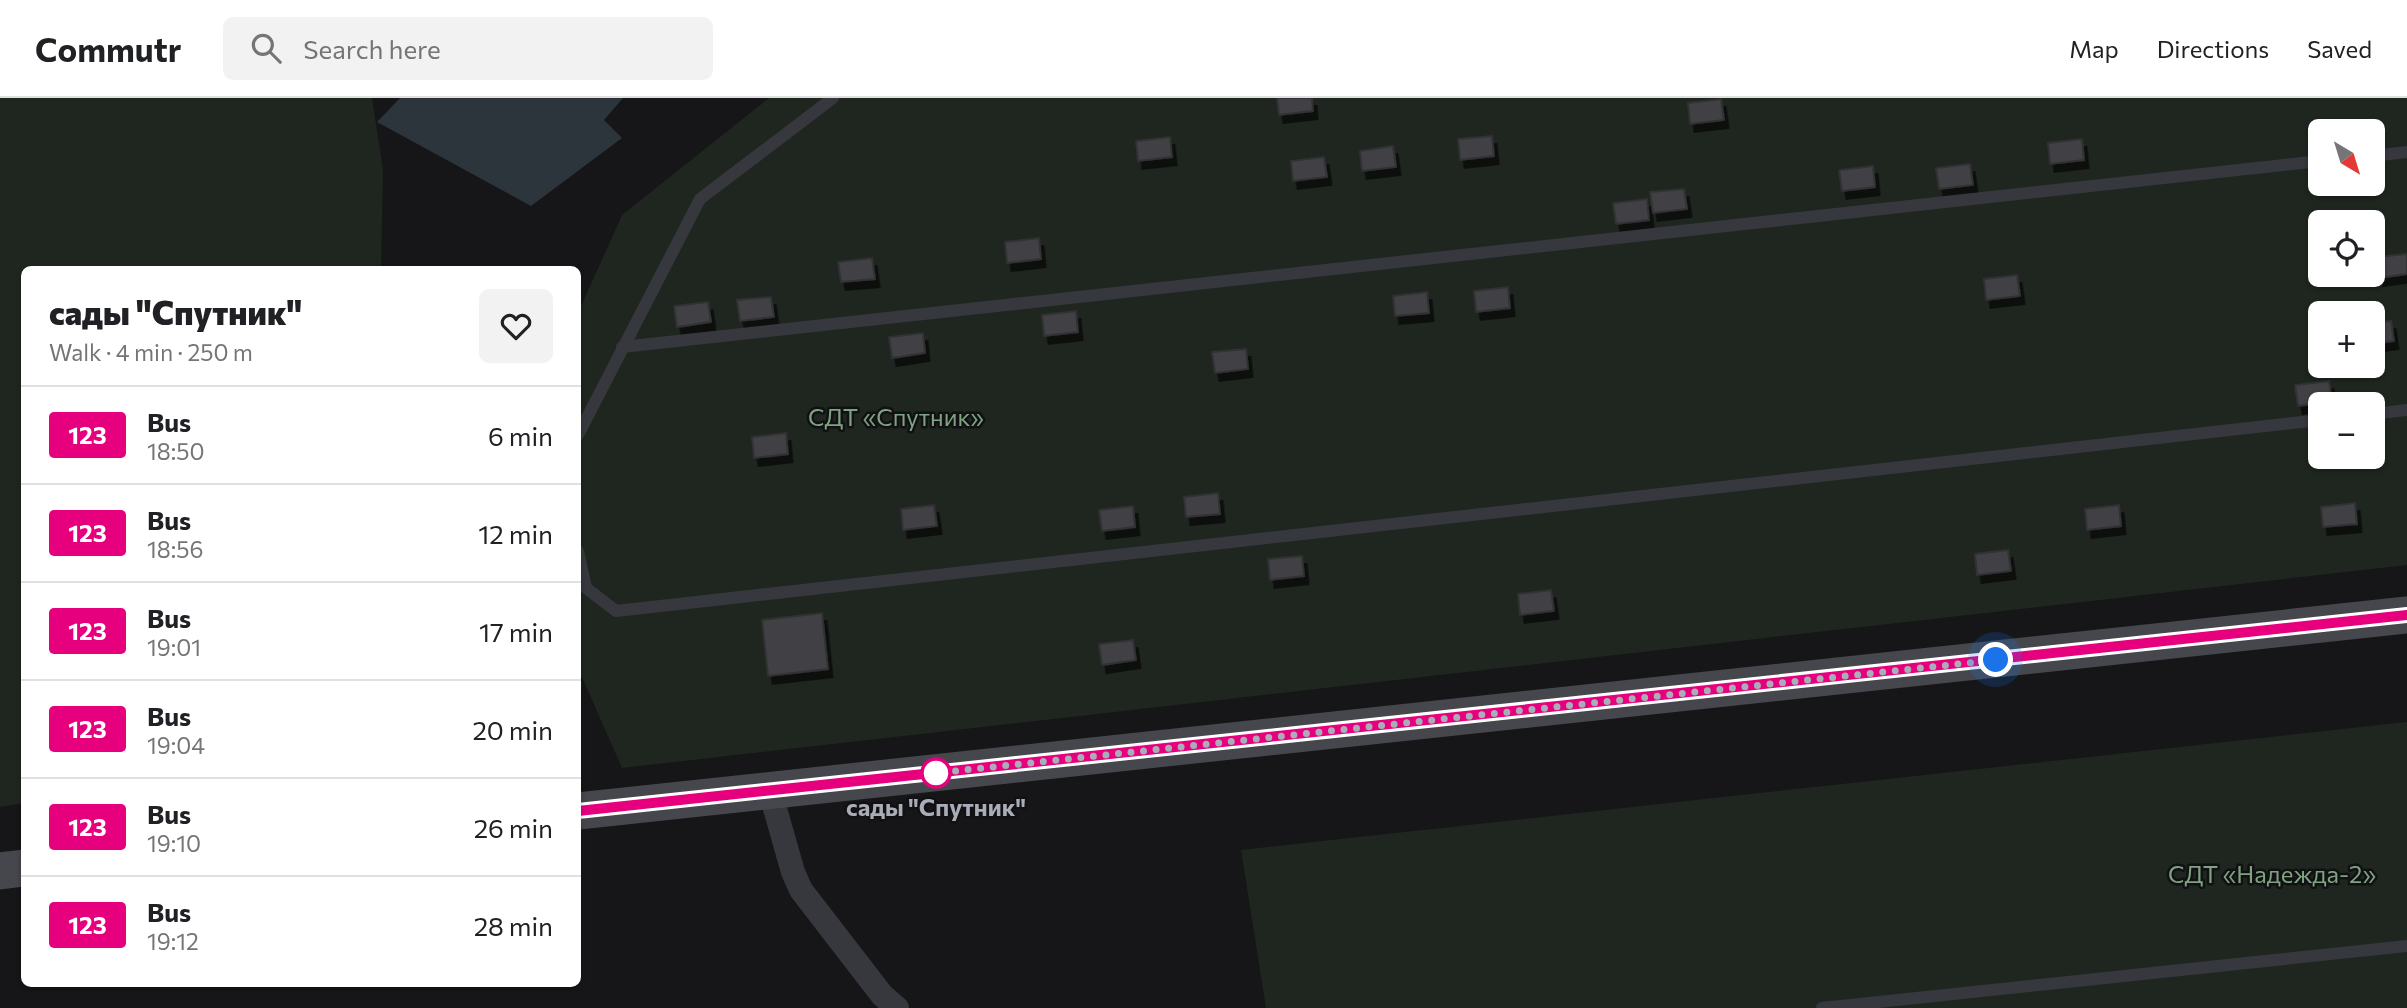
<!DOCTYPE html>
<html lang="en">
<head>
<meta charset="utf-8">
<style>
  :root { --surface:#fff; --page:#f2f2f2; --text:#202124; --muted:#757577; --line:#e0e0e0 }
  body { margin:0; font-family:Commissioner,sans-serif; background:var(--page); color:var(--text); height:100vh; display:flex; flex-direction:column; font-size:26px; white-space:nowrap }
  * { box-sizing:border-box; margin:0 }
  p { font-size:23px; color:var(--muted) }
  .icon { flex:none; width:38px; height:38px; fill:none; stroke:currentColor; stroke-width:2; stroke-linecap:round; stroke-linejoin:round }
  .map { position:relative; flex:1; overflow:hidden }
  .drawer { position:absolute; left:21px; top:168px; width:560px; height:721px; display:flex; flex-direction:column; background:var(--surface); border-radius:10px; box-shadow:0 2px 5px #0004 }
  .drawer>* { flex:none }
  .badge { padding:0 14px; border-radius:5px; font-size:24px; line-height:46px }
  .needle { width:46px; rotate:142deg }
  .fabs { position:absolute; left:2308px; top:21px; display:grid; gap:14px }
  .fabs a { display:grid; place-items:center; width:77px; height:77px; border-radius:10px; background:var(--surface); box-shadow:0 2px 5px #0004; font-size:35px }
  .you { position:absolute; width:35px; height:35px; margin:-18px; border:5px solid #fff; border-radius:50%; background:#1a73e8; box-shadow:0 0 0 10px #1a73e833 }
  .map>.badge { position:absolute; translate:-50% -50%; box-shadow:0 0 0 4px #fff }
  .round { display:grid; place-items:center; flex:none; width:74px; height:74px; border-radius:10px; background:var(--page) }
  .summary { display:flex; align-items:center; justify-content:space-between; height:119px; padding:0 28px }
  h1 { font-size:33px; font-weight:800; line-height:52px }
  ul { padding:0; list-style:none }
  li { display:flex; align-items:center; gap:21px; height:98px; padding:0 28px; border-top:2px solid var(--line) }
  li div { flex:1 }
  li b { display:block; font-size:26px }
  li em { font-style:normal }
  li .badge { min-width:77px; font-weight:700; text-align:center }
  header { display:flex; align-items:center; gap:42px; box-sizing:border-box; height:98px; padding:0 35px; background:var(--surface); border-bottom:2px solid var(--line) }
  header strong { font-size:33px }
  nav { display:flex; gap:38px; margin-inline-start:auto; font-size:24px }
  .search { width:490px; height:63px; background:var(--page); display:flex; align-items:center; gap:18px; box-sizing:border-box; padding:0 24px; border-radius:10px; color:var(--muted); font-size:26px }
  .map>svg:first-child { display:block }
  .green { fill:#1e261f; fill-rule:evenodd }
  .water { fill:#2c353c }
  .building { fill:#404145; stroke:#303034; stroke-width:2; filter:url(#shadow) }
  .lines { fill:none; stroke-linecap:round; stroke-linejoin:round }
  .lane { stroke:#37383d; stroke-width:12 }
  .street { stroke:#37383d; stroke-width:24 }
  .secondary { stroke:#45474d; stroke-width:37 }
  .line-casing { stroke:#fff; stroke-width:16 }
  .line { stroke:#e6007e; stroke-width:10 }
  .walk { stroke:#a8adb8; stroke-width:7; stroke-dasharray:0 12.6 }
  .stop-dot { fill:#fff; stroke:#e6007e; stroke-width:3.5 }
  .labels { text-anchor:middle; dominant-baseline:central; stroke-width:5; stroke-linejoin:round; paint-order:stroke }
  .park-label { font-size:24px; fill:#7fa381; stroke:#111113 }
  .stop-label { font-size:24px; font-weight:bold; fill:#a8adb8; stroke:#111113 }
</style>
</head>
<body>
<header>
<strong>Commutr</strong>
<div class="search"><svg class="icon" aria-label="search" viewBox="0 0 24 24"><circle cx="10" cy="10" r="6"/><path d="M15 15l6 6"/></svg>Search here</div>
<nav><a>Map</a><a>Directions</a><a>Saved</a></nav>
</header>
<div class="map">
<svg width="2407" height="910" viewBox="0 0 2407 910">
  <defs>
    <filter id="shadow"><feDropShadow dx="4.5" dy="8" stdDeviation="0" flood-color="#0009"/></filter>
  </defs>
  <rect width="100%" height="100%" fill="#161618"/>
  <!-- green -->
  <path class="green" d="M0 0H372L383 72 381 171 24 172V705L0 709Z
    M769 0H2407V467L622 670 578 570V215L622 117ZM2320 33H2373V86H2320ZM2320 124H2373V177H2320ZM2320 215H2373V268H2320ZM2320 306H2373V359H2320Z
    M2407 624V910H1266L1241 752Z"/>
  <!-- water -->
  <path class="water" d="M400 0H623L604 22 622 40 531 108 377 24Z"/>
  <!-- building -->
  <path class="building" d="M1277 0H1312L1313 13 1279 17Z
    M1721 1 1724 22 1690 26 1688 5Z
    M1492 38 1494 58 1460 62 1458 41Z
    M1170 39 1172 59 1138 63 1136 43Z
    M2082 41 2084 62 2050 66 2048 45Z
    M1393 48 1396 69 1362 73 1360 53Z
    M1324 59 1327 79 1293 83 1291 63Z
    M1970 66 1973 87 1939 91 1936 70Z
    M1873 68 1875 89 1842 93 1839 72Z
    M1684 91 1687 111 1653 115 1650 94Z
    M1647 101 1649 122 1616 126 1613 105Z
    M1039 140 1041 161 1007 165 1005 144Z
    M2407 156V176L2379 180 2376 159Z
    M872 160 875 181 841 184 838 164Z
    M2017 177 2020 198 1986 202 1984 181Z
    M1508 189 1510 210 1476 214 1474 193Z
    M1427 194 1429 215 1395 218 1393 198Z
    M771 199 774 219 740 223 737 202Z
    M708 204 711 224 677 229 674 208Z
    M1076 213 1078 234 1044 238 1042 217Z
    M2391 223 2394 243 2373 246V225Z
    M923 235 925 255 892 260 889 239Z
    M1246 251 1248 271 1215 275 1212 254Z
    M2329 283 2332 304 2298 308 2295 287Z
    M786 335 788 356 754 360 752 339Z
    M1218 395 1220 416 1186 419 1184 399Z
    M2355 405 2357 426 2323 429 2321 409Z
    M934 407 937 428 903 432 901 411Z
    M2119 407 2121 428 2087 432 2085 411Z
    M1133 408 1135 429 1102 433 1099 412Z
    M2008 452 2011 473 1977 477 1975 456Z
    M1302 458 1304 478 1270 482 1268 461Z
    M1551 492 1554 513 1520 517 1518 496Z
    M822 515 828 571 768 578 762 522Z
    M1133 542 1136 562 1102 567 1099 546Z"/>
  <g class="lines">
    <!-- lane -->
    <path class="lane" d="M2373 58 2407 54
      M622 249 2320 63
      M2373 316 2407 312
      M578 337 700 101 833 0
      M578 453 586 490 616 513 2320 322
      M1822 910 2407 848"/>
    <!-- street -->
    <path class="street" d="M770 693 793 774 801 792 882 897 897 910"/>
    <!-- secondary -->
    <path class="secondary" d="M578 713 2407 517
      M0 773 24 770"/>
  </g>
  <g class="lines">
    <defs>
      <path id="line" d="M578 713 2407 517"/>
    </defs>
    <!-- line casing -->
    <use href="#line" class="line-casing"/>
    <!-- line -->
    <use href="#line" class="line"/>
    <!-- walk -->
    <path class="walk" d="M936 675 927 676 1996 562"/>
  </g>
  <!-- markers -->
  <circle class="stop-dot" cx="936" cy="675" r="14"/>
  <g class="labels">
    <!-- park labels -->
    <g class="park-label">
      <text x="896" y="318">СДТ «Спутник»</text>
      <text x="2272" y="775">СДТ «Надежда-2»</text>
    </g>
    <!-- stop labels -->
    <g class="stop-label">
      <text x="936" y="708">сады "Спутник"</text>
    </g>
  </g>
</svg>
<div class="fabs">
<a><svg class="needle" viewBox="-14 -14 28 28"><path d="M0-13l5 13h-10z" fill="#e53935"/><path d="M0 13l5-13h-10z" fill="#757577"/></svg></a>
<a><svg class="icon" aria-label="locate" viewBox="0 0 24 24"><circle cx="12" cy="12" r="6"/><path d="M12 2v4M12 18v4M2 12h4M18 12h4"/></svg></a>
<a>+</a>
<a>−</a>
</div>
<div class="you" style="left:1996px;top:562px"></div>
<section class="drawer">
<div class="summary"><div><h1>сады &quot;Спутник&quot;</h1><p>Walk · 4 min · 250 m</p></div><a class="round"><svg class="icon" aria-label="heart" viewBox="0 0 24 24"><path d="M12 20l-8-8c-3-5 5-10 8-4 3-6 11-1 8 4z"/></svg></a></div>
<ul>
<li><span class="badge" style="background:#e6007e;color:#fff">123</span><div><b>Bus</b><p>18:50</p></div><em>6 min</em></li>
<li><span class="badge" style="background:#e6007e;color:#fff">123</span><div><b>Bus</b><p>18:56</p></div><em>12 min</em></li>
<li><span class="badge" style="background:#e6007e;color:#fff">123</span><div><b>Bus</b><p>19:01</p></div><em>17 min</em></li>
<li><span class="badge" style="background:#e6007e;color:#fff">123</span><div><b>Bus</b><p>19:04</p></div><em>20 min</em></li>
<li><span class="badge" style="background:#e6007e;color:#fff">123</span><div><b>Bus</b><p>19:10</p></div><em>26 min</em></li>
<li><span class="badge" style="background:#e6007e;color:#fff">123</span><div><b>Bus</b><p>19:12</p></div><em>28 min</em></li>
</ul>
</section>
</div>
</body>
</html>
